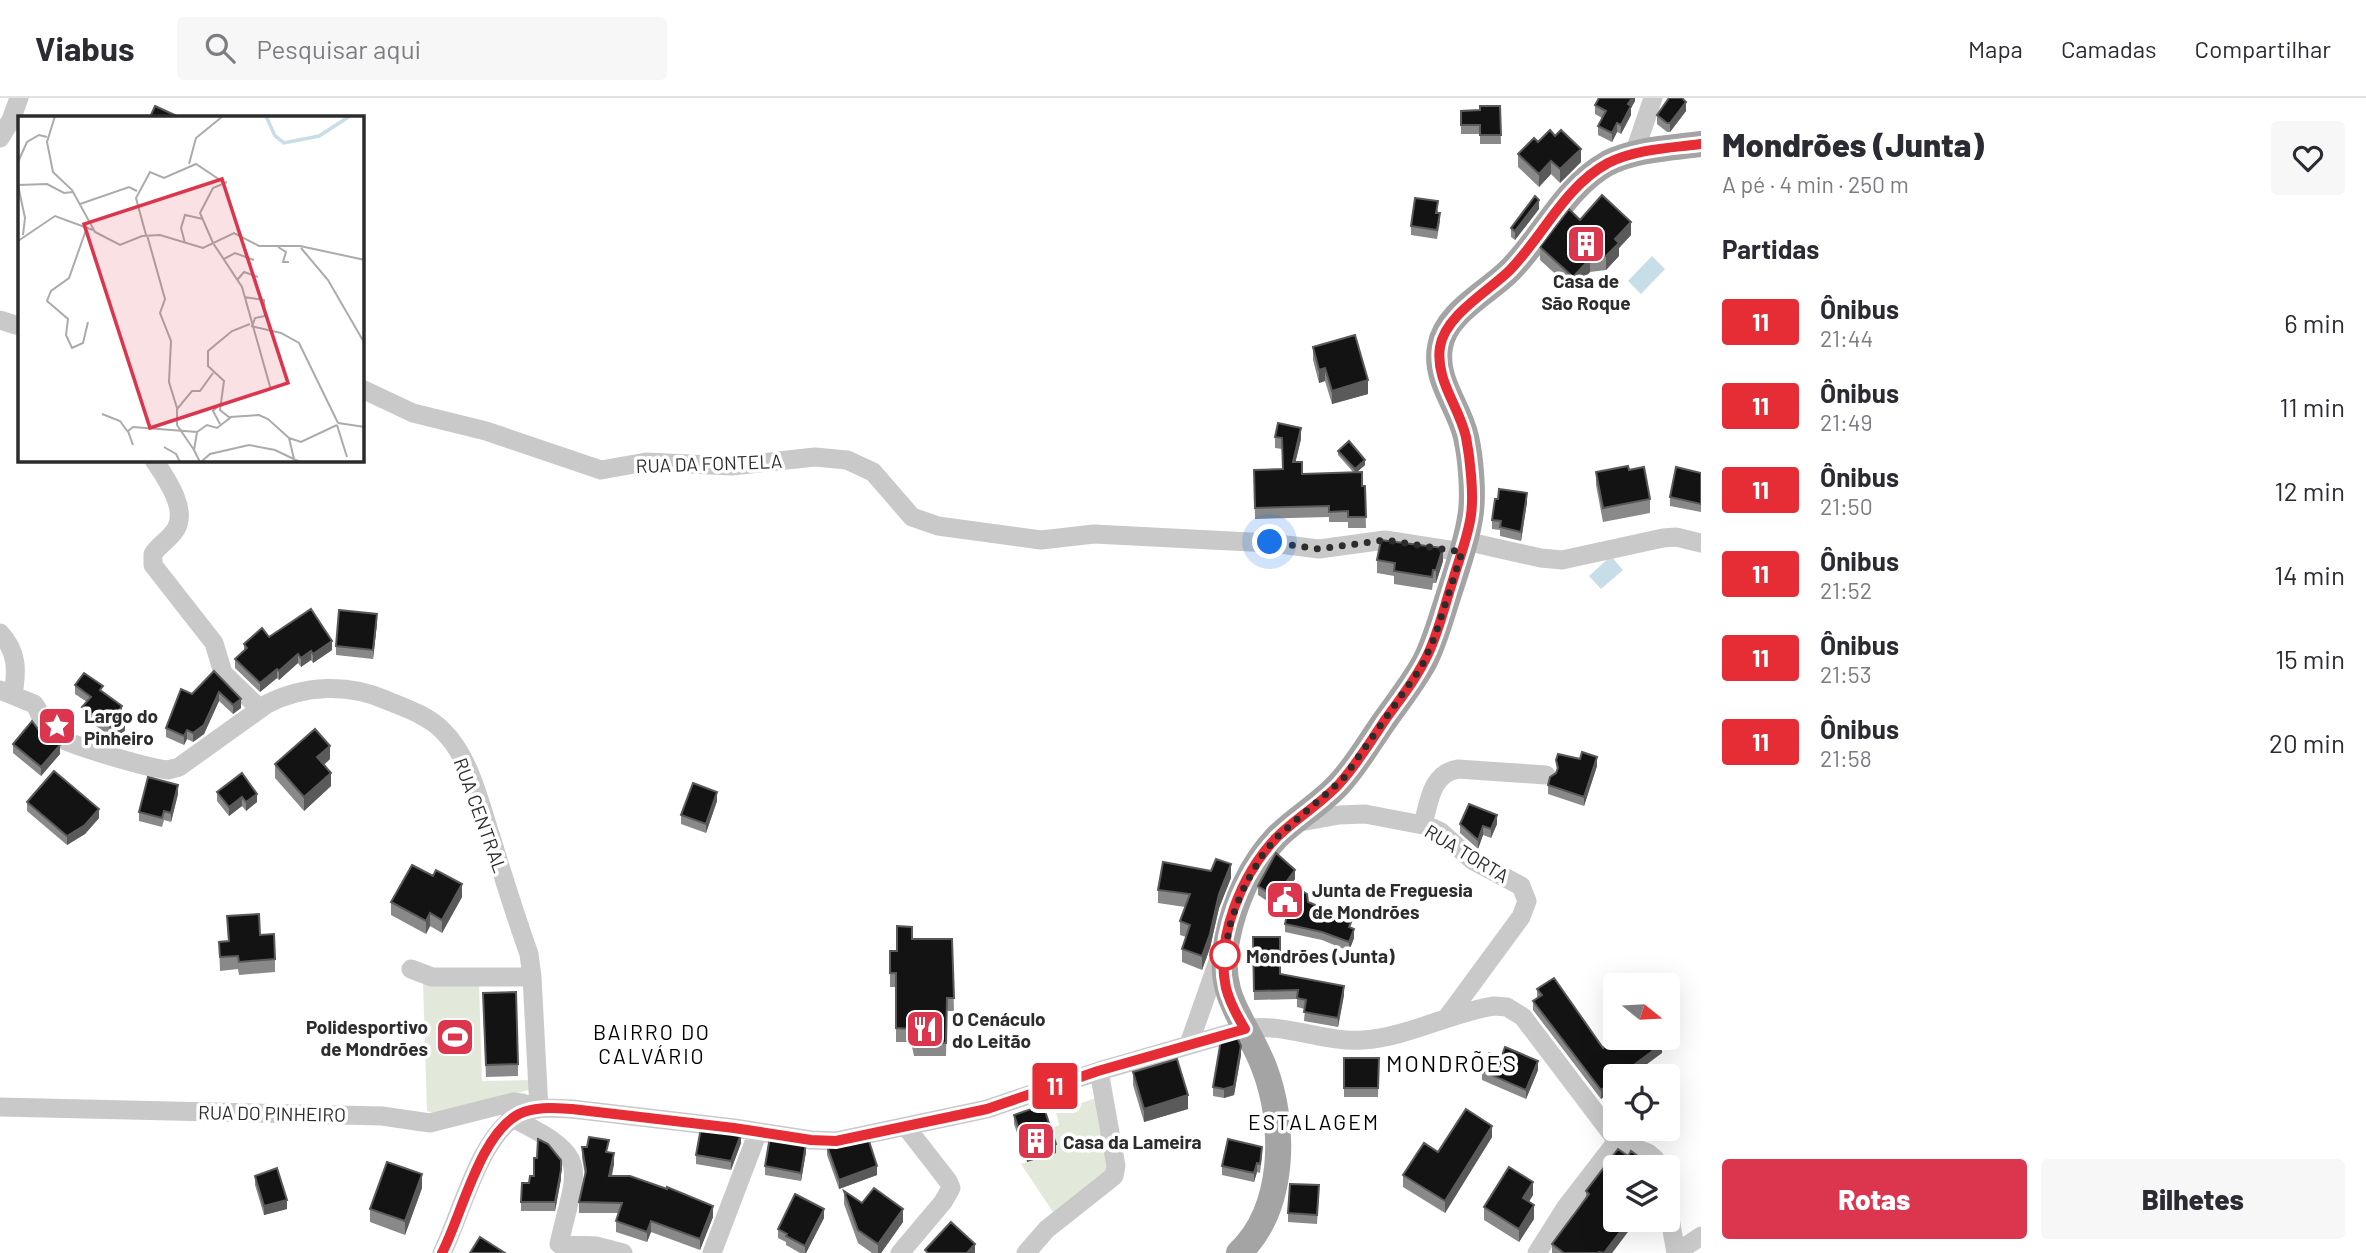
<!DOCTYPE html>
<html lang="pt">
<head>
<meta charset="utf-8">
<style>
  :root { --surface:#fff; --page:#f7f7f7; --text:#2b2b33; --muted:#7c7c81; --line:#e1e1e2; --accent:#db364d }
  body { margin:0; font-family:Barlow,sans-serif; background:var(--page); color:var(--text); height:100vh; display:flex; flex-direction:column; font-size:26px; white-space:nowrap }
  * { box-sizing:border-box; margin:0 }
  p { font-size:23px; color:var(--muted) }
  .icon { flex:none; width:38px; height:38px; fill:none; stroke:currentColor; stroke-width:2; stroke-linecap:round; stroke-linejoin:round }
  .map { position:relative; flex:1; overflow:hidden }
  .panel { display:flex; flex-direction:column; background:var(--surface); width:665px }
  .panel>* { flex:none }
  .badge { padding:0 14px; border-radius:5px; font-size:24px; line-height:46px }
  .needle { width:46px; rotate:108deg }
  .buttons { position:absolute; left:1603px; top:875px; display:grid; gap:14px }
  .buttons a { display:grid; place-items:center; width:77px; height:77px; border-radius:7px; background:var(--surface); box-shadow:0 7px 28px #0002; font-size:35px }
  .you { position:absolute; width:35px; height:35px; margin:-18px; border:5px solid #fff; border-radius:50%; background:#1a73e8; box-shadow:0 0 0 10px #1a73e833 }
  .map>.badge { position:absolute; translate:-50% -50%; box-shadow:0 0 0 4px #fff }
  h2 { padding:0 21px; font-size:26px; line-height:63px }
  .round { display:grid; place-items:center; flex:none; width:74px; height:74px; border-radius:7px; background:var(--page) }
  .overview { display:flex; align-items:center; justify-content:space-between; height:119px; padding:0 21px }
  h1 { font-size:33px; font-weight:800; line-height:52px }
  .primary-button { display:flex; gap:14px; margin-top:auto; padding:14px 21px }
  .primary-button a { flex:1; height:80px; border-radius:7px; background:var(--accent); color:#fff; font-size:28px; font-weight:800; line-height:80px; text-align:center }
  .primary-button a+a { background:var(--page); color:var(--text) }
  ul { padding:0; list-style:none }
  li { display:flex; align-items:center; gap:21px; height:84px; padding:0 21px }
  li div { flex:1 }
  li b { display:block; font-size:26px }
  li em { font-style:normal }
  li .badge { min-width:77px; font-weight:700; text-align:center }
  header { display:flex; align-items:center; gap:42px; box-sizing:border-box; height:98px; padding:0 35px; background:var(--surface); border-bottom:2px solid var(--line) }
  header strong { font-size:33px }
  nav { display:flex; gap:38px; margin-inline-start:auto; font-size:24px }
  .search { width:490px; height:63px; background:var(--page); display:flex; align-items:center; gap:18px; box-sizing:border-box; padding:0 24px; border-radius:7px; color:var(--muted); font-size:26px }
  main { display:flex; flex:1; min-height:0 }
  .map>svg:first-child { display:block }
  .green { fill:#e3e9da }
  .water { fill:#c7dee8 }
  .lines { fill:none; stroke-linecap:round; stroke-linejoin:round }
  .minor { stroke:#c9c9c9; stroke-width:19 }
  .major { stroke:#a4a4a4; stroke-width:26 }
  .wall { fill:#898989 }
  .shaded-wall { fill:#5a5a5a }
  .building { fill:#131313; stroke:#5a5a5a; stroke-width:2 }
  .line-casing { stroke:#fff; stroke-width:16 }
  .line { stroke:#e62c34; stroke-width:10 }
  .walk { stroke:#2c2c2c; stroke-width:7; stroke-dasharray:0 12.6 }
  .stop-dot { fill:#fff; stroke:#e62c34; stroke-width:3.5 }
  .labels { text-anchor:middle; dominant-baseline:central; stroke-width:7; stroke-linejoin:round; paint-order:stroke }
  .poi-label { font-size:19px; font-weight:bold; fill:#2c2c2c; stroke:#fff; text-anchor:start }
  .street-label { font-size:19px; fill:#2c2c2c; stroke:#fff }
  .stop-label { font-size:19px; font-weight:bold; fill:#2c2c2c; stroke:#fff; text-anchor:start }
  .neighbourhood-label { font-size:21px; letter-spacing:2px; fill:#000; stroke:#fff }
  .quarter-label { font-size:23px; letter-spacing:2px; fill:#000; stroke:#fff }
  .inset-river { fill:none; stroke:#c7dee8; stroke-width:3.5 }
  .inset-road { fill:none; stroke:#ababab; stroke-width:2 }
  .view { fill:#db364d; fill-opacity:0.15; stroke:#db364d; stroke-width:3.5 }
  .inset-edge { fill:none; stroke:#2c2c2c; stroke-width:3.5 }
</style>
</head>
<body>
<header>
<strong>Viabus</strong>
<div class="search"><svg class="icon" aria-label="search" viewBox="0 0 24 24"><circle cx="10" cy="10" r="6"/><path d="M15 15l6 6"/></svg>Pesquisar aqui</div>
<nav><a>Mapa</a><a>Camadas</a><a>Compartilhar</a></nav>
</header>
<main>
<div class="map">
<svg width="1701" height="1155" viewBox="0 0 1701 1155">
  <rect width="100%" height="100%" fill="#fff"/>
  <!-- green -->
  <path class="green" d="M423 885H479L482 983 532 982V991L437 1017 427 1013Z
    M1096 1000 1111 1074 1055 1117 1021 1066 1056 1055 1049 1031 1059 1027 1056 1014Z"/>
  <!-- water -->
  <path class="water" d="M1652 158 1665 171 1641 196 1628 183Z
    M1611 458 1623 472 1601 491 1589 478Z"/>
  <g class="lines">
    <!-- minor -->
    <path class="minor" d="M0 40 11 22 19 0
      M1634 56 1653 0
      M0 222 19 228
      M362 291 413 315 486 333 601 372 646 364 732 368 815 359 847 362 873 374 912 419 938 428 1041 442 1094 436 1270 445 1319 451 1385 442 1462 454
      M154 362C165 379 188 410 176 431 170 441 159 447 153 456V467L214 545 223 575 260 611
      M1465 443 1541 460 1562 462 1663 440 1676 439 1701 445
      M0 535C18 554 17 573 13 597
      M0 592 34 606C41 614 42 628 50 635 64 646 148 670 168 672L179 669 267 606C304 587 348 585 386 602 405 610 427 617 442 632 470 659 479 703 491 739 503 778 515 817 529 856L532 879 539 1011
      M1295 725 1339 717 1365 716 1428 728 1441 734 1472 762 1521 788 1527 803 1521 819 1446 921
      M1423 726C1429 705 1431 675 1458 671L1546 677
      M411 871 432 879H532
      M1189 946 1221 855
      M0 1009 382 1018 430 1025 513 1004 522 1005 538 1011
      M512 1020C593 1060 577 1066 559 1146L596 1148 623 1155
      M1668 1109 1676 1155 1701 1138
      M442 1155C462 1115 481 1031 524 1014 539 1009 556 1010 572 1011L734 1030 811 1042 836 1043 987 1011 1099 973 1245 931C1283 924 1324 945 1363 942 1408 939 1450 915 1494 908L1507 909 1523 919 1617 1043 1648 1055 1655 1061 1659 1069
      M712 1155 758 1034
      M900 1155 943 1104 951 1090 948 1083 906 1029
      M1026 1155 1047 1131 1114 1078 1116 1068 1099 973
      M1537 1155 1566 1109 1617 1043"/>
    <!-- major -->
    <path class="major" d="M1239 1155C1286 1110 1286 1026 1264 969 1245 920 1216 900 1227 842 1234 805 1251 766 1277 739 1296 720 1321 706 1339 686 1356 668 1369 645 1383 625 1397 605 1413 585 1425 563 1435 543 1441 520 1448 499 1456 473 1466 447 1470 420 1474 399 1471 361 1466 339 1459 308 1434 282 1440 249 1445 216 1485 196 1507 175 1543 141 1563 90 1608 65 1636 51 1671 50 1701 46"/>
  </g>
  <!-- wall -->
  <path class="wall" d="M1635 0V3L1631 10V17L1621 36 1617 34 1612 44 1598 37V28L1602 20 1595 16V7Z
    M1500 8 1501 46H1480V36H1461V13L1480 12Z
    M1686 13 1670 34H1667L1657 26V17Z
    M1555 38 1581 64 1560 85 1551 76 1539 89 1518 69V56L1538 44Z
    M1539 111 1515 142 1511 139V130Z
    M1438 112V115L1440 124 1437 141 1411 137V128Z
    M1580 122 1631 137 1619 150V158L1606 172 1590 174 1573 192 1540 162V149Z
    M1313 249 1368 296 1332 306 1325 283 1319 285 1313 262Z
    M1275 339 1301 341 1295 364 1302 376 1354 375 1338 357V353L1365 367 1356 374 1362 388H1365L1366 430H1348V424H1329V419L1255 421 1254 372 1283 371 1282 351 1275 350Z
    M1629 372 1650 401V415L1603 424 1596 387V374Z
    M1701 375V414L1670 408V399Z
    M1498 401 1527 404 1521 443 1500 438V432L1492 431V422Z
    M1377 462 1443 463 1436 485H1433L1432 492 1394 486V478L1377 475Z
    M377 525 373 561 336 557V548Z
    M269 539 332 552 313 565 311 562 301 569 298 565 279 582 277 580 260 594 235 570V561L244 553V546Z
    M214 573 241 610 233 616 219 603 204 636 193 644 187 641 184 647 166 639V630L192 596Z
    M75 587 103 594 122 617 120 620 125 632 117 643 82 618V609L87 604 75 596Z
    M13 646 60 656 41 678 13 655Z
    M330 661 324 667 331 688 304 713 275 680V666Z
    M1556 662 1597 668 1584 708 1548 696V687L1557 673Z
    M242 675 257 704 246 713 242 708 229 718 217 703V694Z
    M178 696 171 724 164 722 162 729 139 723V714Z
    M717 703 706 735 681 726V717Z
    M27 704 99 720 85 736 67 747 27 713Z
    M1460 726H1497L1491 740 1483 737 1478 751 1460 735Z
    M1231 780 1219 810 1210 850 1202 872 1182 864V851L1186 839 1180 837V823L1185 809 1158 805V792Z
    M1295 781 1291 786 1308 804 1352 830 1354 840 1349 853 1322 842 1285 834V826L1287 816 1258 797V788Z
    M462 799 442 835 430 828 426 836 391 817V804Z
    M227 818 260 837 275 861V874L239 877 238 871 220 873 219 844 228 843Z
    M1253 839 1280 876 1344 897 1338 929 1304 923 1305 911 1297 909V901L1254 902Z
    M912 841H952L954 913H947L946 958H914L911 944H896V889H890V853H897Z
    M1537 891 1603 950 1662 955 1615 978V990L1601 1001 1533 912V903L1537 900Z
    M483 907 518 966V978L486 979Z
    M1241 957 1234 997 1224 1000 1213 998V989Z
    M1344 960H1379L1378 999H1344Z
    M1501 960 1538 972 1526 1001 1482 982V973Z
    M1133 974 1188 1011 1144 1024 1133 987Z
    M1014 1017 1056 1055 1027 1064 1014 1026Z
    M1623 1031H1649L1644 1040 1624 1032Z
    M1492 1039 1445 1115 1403 1089V1077L1438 1054Z
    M741 1045 731 1072 696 1066V1057Z
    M849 1047 877 1077 839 1091 827 1057V1048Z
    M582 1049 608 1054 614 1066 612 1078 713 1119 700 1152 651 1134 647 1144 616 1134V1123L618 1115H579V1104L585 1077 582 1060Z
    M806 1054 801 1083 765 1077V1068Z
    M1262 1058 1260 1075 1257 1074 1254 1084 1222 1077V1068Z
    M1628 1058 1646 1069H1615V1122H1643L1634 1134 1630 1131 1612 1155H1552V1146L1586 1100V1093Z
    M255 1078 287 1111 264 1117 255 1087Z
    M561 1081 555 1113H521V1104L529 1085Z
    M422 1090 405 1137 370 1124V1111Z
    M844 1093 862 1105 903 1124 881 1155H872L858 1145 844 1106Z
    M1319 1096 1317 1126 1288 1124V1115Z
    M1533 1097 1528 1104 1534 1121 1519 1144 1484 1122V1109Z
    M824 1120 806 1155H800L786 1147V1144L778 1140V1131Z"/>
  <!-- shaded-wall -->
  <path class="shaded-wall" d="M1632 0H1635V3L1631 10V17L1621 36V27L1628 6Z
    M1686 4V13L1670 34V25Z
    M1617 25V34L1612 44V35Z
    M1581 51V64L1560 85V71Z
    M1551 63V76L1539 89V76Z
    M1539 102V111L1515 142V133Z
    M1631 124V137L1619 150V158L1606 172V158L1615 141Z
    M1590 161V174L1573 192V179Z
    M1325 270V283L1319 285V272Z
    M1368 282V296L1332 306V293Z
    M1301 330V341L1293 375V364Z
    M1365 362V367L1355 376V371Z
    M1527 395V404L1521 443V434Z
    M1443 450V463L1436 485V472Z
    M377 516V525L373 561V552Z
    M332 543V552L313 565V556Z
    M311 553V562L301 569V560Z
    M298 556V565L279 582V573Z
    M277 571V580L260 594V585Z
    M219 594V603L204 636 193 644V635Z
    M241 601V610L233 616V607Z
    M122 608V617L116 626V617Z
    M125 623V632L117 643V634Z
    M187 632V641L184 647V638Z
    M60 647V656L41 678V669Z
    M330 648V661L317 672V659Z
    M1597 659V668L1584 708V699Z
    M331 675V688L304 713V699Z
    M178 687V696L171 724V715Z
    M717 694V703L706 735V726Z
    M257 696V704L246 713V704Z
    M242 699V708L229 718V709Z
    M99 711V720L85 736 67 747V738Z
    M1497 717V726L1491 740V731Z
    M1483 728V737L1478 751V742Z
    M1231 766V780L1219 810 1210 850 1202 872V858L1219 796Z
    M1295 772V781L1287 792V783Z
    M462 786V799L442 835V822Z
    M430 815V828L426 836V823Z
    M1354 831V840L1349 853V844Z
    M1344 888V897L1338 929V920Z
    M1662 946V955L1631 978H1619Z
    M1241 948V957L1234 997 1224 1000V991Z
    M1538 963V972L1526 1001V992Z
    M1615 981V990L1601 1001V992Z
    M1188 997V1011L1144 1024V1011Z
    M1492 1028V1039L1445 1115V1103Z
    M1645 1031H1649L1644 1040V1032Z
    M741 1036V1045L731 1072V1063Z
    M806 1045V1054L801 1083V1075Z
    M1056 1046V1055L1027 1064V1055Z
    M614 1055V1066L609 1088V1078Z
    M1257 1065V1074L1254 1084V1075Z
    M877 1068V1077L839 1091V1082Z
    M561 1072V1081L555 1113V1104Z
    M422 1076V1090L405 1137V1123Z
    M1533 1084V1097L1523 1114V1100Z
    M287 1102V1111L264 1117V1108Z
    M1534 1107V1121L1519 1144V1131Z
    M713 1108V1119L700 1152V1141Z
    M824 1111V1120L806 1155H805V1148Z
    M903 1111V1124L881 1155H878V1146Z
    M1629 1122H1630V1131L1612 1155H1604Z
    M1635 1122 1643 1123 1634 1134V1123Z
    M651 1123V1134L647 1144V1134Z
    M975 1146V1155H967Z"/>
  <!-- building -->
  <path class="building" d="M1599 0H1632L1628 6 1631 8 1621 27 1617 25 1612 35 1598 28 1606 13 1595 7Z
    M1669 0H1682L1686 4 1670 25H1667L1657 17Z
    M155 8 179 19H150Z
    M1480 8H1500L1501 37H1480V27H1461V13L1480 12Z
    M1550 32 1555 38 1561 32 1581 51 1560 71 1551 63 1539 76 1518 56 1534 40 1538 44Z
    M1602 97 1631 124 1615 141 1619 145 1606 158 1590 161 1573 179 1540 149 1569 111 1580 122Z
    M1535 98 1539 102 1515 133 1511 130Z
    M1415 100 1438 103 1436 115H1440L1437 132 1411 128Z
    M1355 237 1368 282 1332 293 1325 270 1319 272 1313 249Z
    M1278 325 1301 330 1293 364H1302V376L1362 374V388H1365L1366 419H1348V413L1329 414V408L1255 410 1254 372 1283 371 1282 340 1275 339Z
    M1349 343 1365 362 1355 371 1338 353Z
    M1628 368 1629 372 1644 369 1650 401 1603 410 1596 374Z
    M1676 369 1701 375V406L1670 399Z
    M1499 391 1527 395 1521 434 1500 429 1501 423 1492 422 1495 401H1498Z
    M1381 442 1443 450 1436 472H1433L1432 479 1394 473 1395 465 1377 462Z
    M311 511 332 543 313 556 311 553 301 560 298 556 279 573 277 571 260 585 235 561 247 550 244 546 262 530 269 539Z
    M339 512 377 516 373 552 336 548Z
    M214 573 241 601 233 607 219 594 204 627 193 635 187 632 184 638 166 630 181 591 192 596Z
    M84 575 103 588 100 592 122 608 116 617 125 623 117 634 82 609 91 599 75 587Z
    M32 623 41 635 60 647 41 669 13 646Z
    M315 631 330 648 317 659 331 675 304 699 275 666Z
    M1582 654 1597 659 1584 699 1548 687 1550 679 1556 675 1558 670 1556 662 1558 656 1580 661Z
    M54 673 99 711 85 727 67 738 27 704Z
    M242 675 257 696 246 704 242 699 229 709 217 694Z
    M148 679 178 687 171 715 164 713 162 720 139 714Z
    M693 685 717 694 706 726 681 717Z
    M1469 706 1497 717 1491 731 1483 728 1478 742 1460 726Z
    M1276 755 1295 772 1287 783 1307 796 1308 804 1352 822 1349 829 1354 831 1349 844 1322 834 1285 826 1289 808 1258 788Z
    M1216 761 1231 766 1219 796 1210 836 1202 858 1182 851 1190 827 1180 823 1190 796 1158 792 1163 764 1211 773Z
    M412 767 433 778 436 772 462 786 442 822 430 815 426 823 391 804Z
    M259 816 260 837 274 836 275 861 239 864 238 858 220 859 219 844 229 843 227 818Z
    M897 828 912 829V841H952L954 900H947L946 945H914L911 931 896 930V875H890V853H897Z
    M1253 839H1280V876L1344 888 1338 920 1304 914 1306 902 1297 900 1298 892 1254 893Z
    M1554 880 1603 950 1616 940H1658L1662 946 1619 978H1615V981L1601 992 1533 903 1542 897 1537 891Z
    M516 894 518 966 486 967 483 895Z
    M1236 937 1241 948 1234 988 1224 991 1213 989 1221 942Z
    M1505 949 1538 963 1526 992 1482 973 1489 955 1501 960Z
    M1344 960H1379L1378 990H1344Z
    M1177 961 1188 997 1144 1011 1133 974Z
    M1043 1007 1056 1046 1027 1055 1014 1017Z
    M1466 1011 1492 1028 1445 1103 1403 1077 1424 1045 1438 1054Z
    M701 1030 741 1036 731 1063 696 1057Z
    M589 1039 609 1042 606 1054 614 1055 609 1078H630L667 1091V1089L713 1108 700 1141 651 1123 647 1134 616 1123 622 1105 579 1104 586 1073 582 1049H587Z
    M770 1039 806 1045 801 1075 765 1068Z
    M868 1040 877 1068 839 1082 827 1048 848 1044 849 1047Z
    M538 1041 548 1046 561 1062V1072L555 1104H521L522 1085H529L530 1078H534V1060H537Z
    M1228 1041 1262 1049 1260 1066 1257 1065 1254 1075 1222 1068Z
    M1618 1051 1628 1058 1631 1053 1646 1064 1642 1069H1615V1122H1629L1604 1155 1599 1154 1598 1155H1564L1552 1146 1589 1096 1586 1093Z
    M387 1064 422 1076 405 1123 370 1111Z
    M1509 1069 1533 1084 1523 1100 1534 1107 1519 1131 1484 1109Z
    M277 1070 287 1102 264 1108 255 1078Z
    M1290 1086 1319 1087 1317 1117 1288 1115Z
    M874 1090 903 1111 878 1146 858 1132 844 1093 862 1105Z
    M795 1096 824 1111 805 1148 786 1138 787 1136 778 1131Z
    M951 1124 975 1146 967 1155H928L925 1152Z
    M480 1139 505 1155H470Z"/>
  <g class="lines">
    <defs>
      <path id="line" d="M442 1155C462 1116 480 1036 519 1016 536 1008 555 1010 572 1011L734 1030 811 1042 836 1043 987 1011 1098 973 1245 931C1237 918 1230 905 1226 890 1215 840 1242 776 1276 740 1296 720 1321 706 1340 685 1357 666 1371 643 1385 622 1400 601 1417 580 1428 556 1439 533 1445 506 1453 482 1459 461 1468 439 1471 417 1474 396 1470 360 1466 339 1459 308 1435 282 1440 249 1445 217 1489 193 1510 172 1543 138 1565 88 1608 65 1636 51 1670 50 1701 46"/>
    </defs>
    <!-- line casing -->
    <use href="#line" class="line-casing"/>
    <!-- line -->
    <use href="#line" class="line"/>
    <!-- walk -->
    <path class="walk" d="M1225 857V860L1229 830 1237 806 1246 785 1263 756 1277 739 1343 681 1422 568 1435 538 1462 454 1385 442 1319 451 1270 444"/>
  </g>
  <!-- icons -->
  <defs>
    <symbol id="building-square" viewBox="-11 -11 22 22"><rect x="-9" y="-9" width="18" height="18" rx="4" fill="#db364d" stroke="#fff"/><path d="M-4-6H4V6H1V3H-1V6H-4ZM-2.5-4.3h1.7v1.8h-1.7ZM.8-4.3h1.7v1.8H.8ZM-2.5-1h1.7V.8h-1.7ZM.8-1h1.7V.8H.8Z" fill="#fff"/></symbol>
    <symbol id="sight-square" viewBox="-11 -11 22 22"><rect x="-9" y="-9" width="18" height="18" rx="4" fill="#db364d" stroke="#fff"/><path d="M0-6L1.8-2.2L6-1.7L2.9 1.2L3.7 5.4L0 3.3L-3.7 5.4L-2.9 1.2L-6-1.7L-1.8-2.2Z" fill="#fff"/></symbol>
    <symbol id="civic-square" viewBox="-11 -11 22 22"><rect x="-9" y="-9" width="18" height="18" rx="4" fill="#db364d" stroke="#fff"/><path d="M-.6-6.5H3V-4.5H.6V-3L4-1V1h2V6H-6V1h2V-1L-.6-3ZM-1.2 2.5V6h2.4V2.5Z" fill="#fff"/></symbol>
    <symbol id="restaurant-square" viewBox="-11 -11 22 22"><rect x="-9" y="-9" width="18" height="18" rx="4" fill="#db364d" stroke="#fff"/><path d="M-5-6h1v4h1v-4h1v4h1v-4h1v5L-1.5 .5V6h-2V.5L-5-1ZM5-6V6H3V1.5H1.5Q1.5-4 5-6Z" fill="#fff"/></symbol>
    <symbol id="stadium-square" viewBox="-11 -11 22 22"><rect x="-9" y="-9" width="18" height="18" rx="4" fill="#db364d" stroke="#fff"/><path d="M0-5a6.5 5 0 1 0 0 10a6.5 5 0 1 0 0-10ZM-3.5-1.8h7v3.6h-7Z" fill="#fff"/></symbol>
  </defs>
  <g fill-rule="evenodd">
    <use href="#building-square" x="1564" y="124" width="44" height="44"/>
    <use href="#sight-square" x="35" y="606" width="44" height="44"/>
    <use href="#civic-square" x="1263" y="780" width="44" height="44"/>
    <use href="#restaurant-square" x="903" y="909" width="44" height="44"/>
    <use href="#stadium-square" x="433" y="917" width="44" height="44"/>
    <use href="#building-square" x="1014" y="1021" width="44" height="44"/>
  </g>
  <!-- markers -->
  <circle class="stop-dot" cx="1225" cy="857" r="14"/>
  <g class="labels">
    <!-- poi labels -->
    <g class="poi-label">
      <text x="1586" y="182" text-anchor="middle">Casa de<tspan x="1586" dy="22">São Roque</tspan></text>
      <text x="84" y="617">Largo do<tspan x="84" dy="22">Pinheiro</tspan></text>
      <text x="1312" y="791">Junta de Freguesia<tspan x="1312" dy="22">de Mondrões</tspan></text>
      <text x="952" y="920">O Cenáculo<tspan x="952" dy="22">do Leitão</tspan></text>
      <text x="428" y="928" text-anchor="end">Polidesportivo<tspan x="428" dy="22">de Mondrões</tspan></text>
      <text x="1063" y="1043">Casa da Lameira</text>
    </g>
    <!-- street labels -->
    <g class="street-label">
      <text transform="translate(709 365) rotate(-2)">RUA DA FONTELA</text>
      <text transform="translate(481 717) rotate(70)">RUA CENTRAL</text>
      <text transform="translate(1467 755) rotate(31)">RUA TORTA</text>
      <text transform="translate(272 1015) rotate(1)">RUA DO PINHEIRO</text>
    </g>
    <!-- stop labels -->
    <g class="stop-label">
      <text x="1246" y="857">Mondrões (Junta)</text>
    </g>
    <!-- neighbourhood labels -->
    <g class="neighbourhood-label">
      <text x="652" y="933">BAIRRO DO<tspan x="652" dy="24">CALVÁRIO</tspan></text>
      <text x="1314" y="1023">ESTALAGEM</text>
    </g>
    <!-- quarter labels -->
    <g class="quarter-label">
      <text x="1452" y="965">MONDRÕES</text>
    </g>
  </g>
  <!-- overview -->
  <g transform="translate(18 18)">
    <rect width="346" height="346" fill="#fff"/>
    <path class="inset-river" d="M248 0 257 20 266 27 301 20 332 0"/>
    <path class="inset-road" d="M37 0 29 26 35 56 54 74 77 116 102 129 124 120 142 119 185 132 216 117 241 130H282L347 144M0 46 9 26 21 19 29 21M171 48 178 22 205 0M209 66 195 72 182 97 195 127 224 171 253 274M0 69 29 68 46 77 55 76M0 69 7 102 5 119M62 88 111 71 119 75M68 114 51 162 33 175 29 185 50 203 48 219 54 232 65 227 70 206M128 119 118 82 132 56 146 62 178 48 205 66M129 119 147 183 142 197 153 225 151 266 159 292M0 125 37 100 75 114M167 127 163 112 167 99 185 103M260 131 268 136 265 146H271M283 132 310 164 347 228M206 143 217 137 236 144M220 163 226 156 240 161M226 181 246 184 247 200 237 202 234 211M233 210 263 217 281 227 320 307M84 298 102 305 110 316M212 301 241 299 250 303 271 322 276 343M320 307 347 311M202 308 195 295 203 287M319 309 329 341M271 322 283 326 319 309M115 329 110 315 115 311 179 316M146 331 158 338 162 346M176 334 159 309V293L174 275H182L195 257M182 346 176 334 179 316 189 309 199 312 212 302 202 294 206 265 190 250V235L214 215 232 208M183 346 192 338 231 329 257 334 282 346"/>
    <path class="view" d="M204 63 270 267 132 312 66 108Z"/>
    <rect width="346" height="346" class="inset-edge"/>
  </g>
</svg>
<div class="buttons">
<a><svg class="needle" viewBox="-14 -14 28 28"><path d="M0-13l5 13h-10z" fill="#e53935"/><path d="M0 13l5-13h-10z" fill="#7c7c81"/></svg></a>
<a><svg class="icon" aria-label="locate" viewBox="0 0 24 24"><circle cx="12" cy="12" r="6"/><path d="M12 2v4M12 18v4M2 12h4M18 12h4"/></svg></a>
<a><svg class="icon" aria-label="layers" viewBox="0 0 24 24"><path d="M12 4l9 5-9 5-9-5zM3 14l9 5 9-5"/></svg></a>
</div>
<div class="you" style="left:1270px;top:444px"></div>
<b class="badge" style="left:1055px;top:988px;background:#e62c34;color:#fff">11</b>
</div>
<section class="panel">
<div class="overview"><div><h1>Mondrões (Junta)</h1><p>A pé · 4 min · 250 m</p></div><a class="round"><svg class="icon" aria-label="heart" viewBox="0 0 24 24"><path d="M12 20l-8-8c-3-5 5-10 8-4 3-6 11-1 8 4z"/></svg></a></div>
<h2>Partidas</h2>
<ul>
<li><span class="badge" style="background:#e62c34;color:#fff">11</span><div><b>Ônibus</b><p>21:44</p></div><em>6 min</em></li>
<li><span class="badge" style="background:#e62c34;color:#fff">11</span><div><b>Ônibus</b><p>21:49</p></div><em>11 min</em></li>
<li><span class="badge" style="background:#e62c34;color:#fff">11</span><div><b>Ônibus</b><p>21:50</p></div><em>12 min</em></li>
<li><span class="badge" style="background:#e62c34;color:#fff">11</span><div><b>Ônibus</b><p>21:52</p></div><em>14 min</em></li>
<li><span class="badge" style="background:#e62c34;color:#fff">11</span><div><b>Ônibus</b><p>21:53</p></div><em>15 min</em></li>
<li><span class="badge" style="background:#e62c34;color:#fff">11</span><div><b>Ônibus</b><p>21:58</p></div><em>20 min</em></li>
</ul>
<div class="primary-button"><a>Rotas</a><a>Bilhetes</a></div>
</section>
</main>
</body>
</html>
